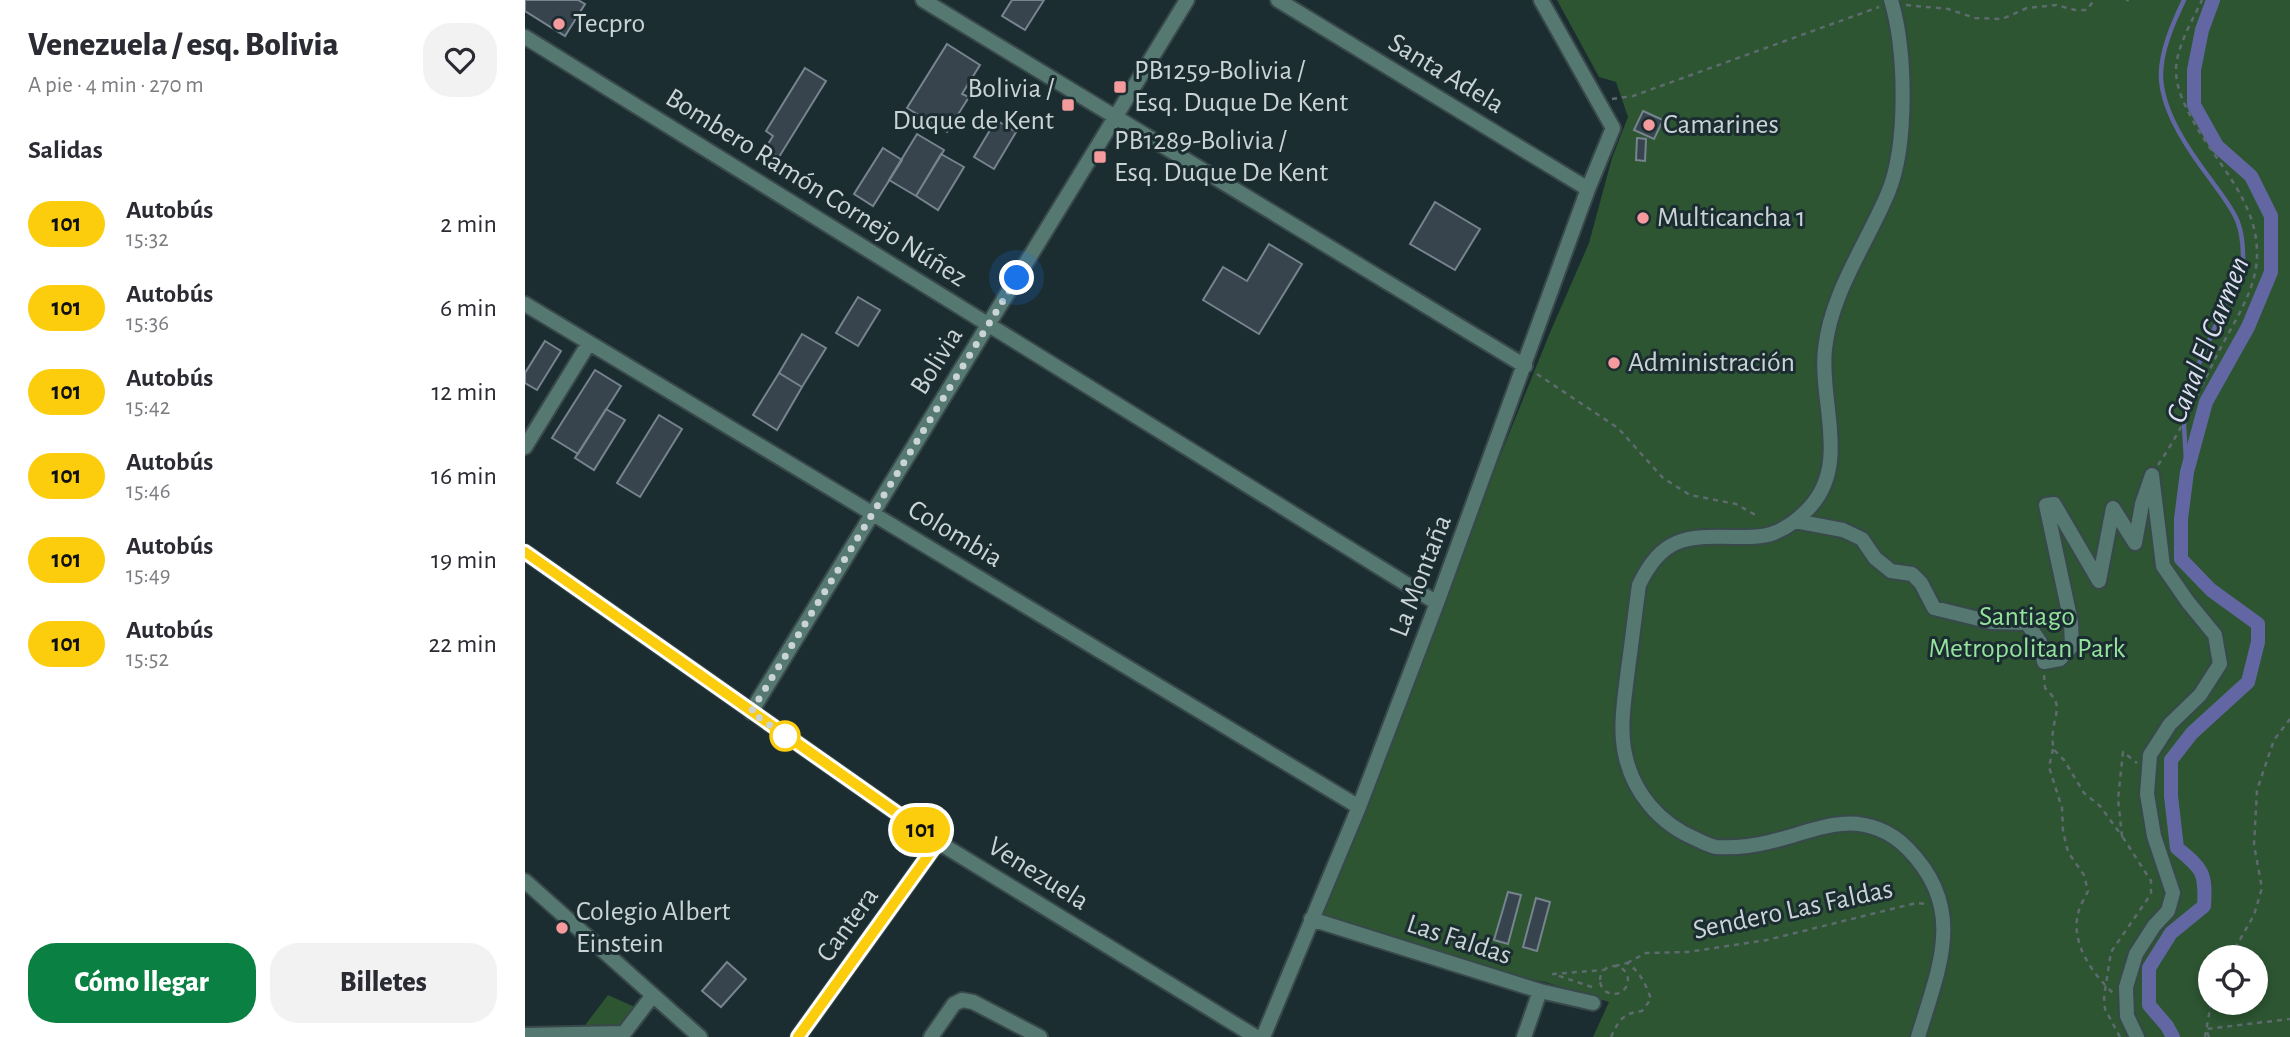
<!DOCTYPE html>
<html lang="es">
<head>
<meta charset="utf-8">
<style>
  :root { --surface:#fff; --page:#f2f2f3; --text:#2b2b33; --muted:#7c7c81; --accent:#0b8043 }
  body { margin:0; font-family:"Alegreya Sans",sans-serif; background:var(--page); color:var(--text); height:100vh; display:flex; flex-direction:column; font-size:26px; white-space:nowrap }
  * { box-sizing:border-box; margin:0 }
  p { font-size:23px; color:var(--muted) }
  .icon { flex:none; width:38px; height:38px; fill:none; stroke:currentColor; stroke-width:2; stroke-linecap:round; stroke-linejoin:round }
  .map { position:relative; flex:1; overflow:hidden }
  .side { display:flex; flex-direction:column; background:var(--surface); width:525px }
  .side>* { flex:none }
  .badge { padding:0 14px; border-radius:23px; font-size:24px; line-height:46px }
  .buttons { position:absolute; left:1673px; top:945px; display:grid; gap:14px }
  .buttons a { display:grid; place-items:center; width:70px; height:70px; border-radius:50%; background:var(--surface); box-shadow:0 4px 10px #0003; font-size:35px }
  .you { position:absolute; width:35px; height:35px; margin:-18px; border:5px solid #fff; border-radius:50%; background:#1a73e8; box-shadow:0 0 0 10px #1a73e833 }
  .map>.badge { position:absolute; translate:-50% -50%; box-shadow:0 0 0 4px #fff }
  h2 { padding:0 28px; font-size:26px; line-height:63px }
  .round { display:grid; place-items:center; flex:none; width:74px; height:74px; border-radius:28px; background:var(--page) }
  .summary { display:flex; align-items:center; justify-content:space-between; height:119px; padding:0 28px }
  h1 { font-size:33px; font-weight:800; line-height:52px }
  .primary-button { display:flex; gap:14px; margin-top:auto; padding:14px 28px }
  .primary-button a { flex:1; height:80px; border-radius:28px; background:var(--accent); color:#fff; font-size:28px; font-weight:800; line-height:80px; text-align:center }
  .primary-button a+a { background:var(--page); color:var(--text) }
  ul { padding:0; list-style:none }
  li { display:flex; align-items:center; gap:21px; height:84px; padding:0 28px }
  li div { flex:1 }
  li b { display:block; font-size:26px }
  li em { font-style:normal }
  li .badge { min-width:77px; font-weight:700; text-align:center }
  main { display:flex; flex:1; min-height:0 }
  .map>svg:first-child { display:block }
  .green { fill:#2d5532; fill-rule:evenodd }
  .lines { fill:none; stroke-linecap:round; stroke-linejoin:round }
  .stream { stroke:#6267a3; stroke-width:4.5 }
  .canal { stroke:#6267a3; stroke-width:14 }
  .building { fill:#37434d; stroke:#77848f; stroke-width:2 }
  .street-casing { stroke:#38484b; stroke-width:18 }
  .path { stroke:#5d6b6f; stroke-width:2.5; stroke-dasharray:5 5; stroke-linecap:butt }
  .street { stroke:#557871; stroke-width:14 }
  .line-casing { stroke:#fff; stroke-width:16 }
  .line { stroke:#fccd0d; stroke-width:10 }
  .walk { stroke:#cad4d6; stroke-width:7; stroke-dasharray:0 12.6 }
  .poi-dot { fill:#f59b9d; stroke:#1c2d31; stroke-width:2.5 }
  .stop-dot { fill:#fff; stroke:#fccd0d; stroke-width:3.5 }
  .labels { text-anchor:middle; dominant-baseline:central; stroke-width:6; stroke-linejoin:round; paint-order:stroke }
  .poi-label { font-size:28px; fill:#cad4d6; stroke:#1c2d31; text-anchor:start }
  .street-label { font-size:28px; fill:#cad4d6; stroke:#1c2d31 }
  .park-label { font-size:28px; fill:#94e29c; stroke:#1c2d31 }
  .water-label { font-size:30px; font-style:italic; fill:#dcdff1; stroke:#1c2d31 }
</style>
</head>
<body>
<main>
<section class="side">
<div class="summary"><div><h1>Venezuela / esq. Bolivia</h1><p>A pie · 4 min · 270 m</p></div><a class="round"><svg class="icon" aria-label="heart" viewBox="0 0 24 24"><path d="M12 20l-8-8c-3-5 5-10 8-4 3-6 11-1 8 4z"/></svg></a></div>
<h2>Salidas</h2>
<ul>
<li><span class="badge" style="background:#fccd0d;color:#111">101</span><div><b>Autobús</b><p>15:32</p></div><em>2 min</em></li>
<li><span class="badge" style="background:#fccd0d;color:#111">101</span><div><b>Autobús</b><p>15:36</p></div><em>6 min</em></li>
<li><span class="badge" style="background:#fccd0d;color:#111">101</span><div><b>Autobús</b><p>15:42</p></div><em>12 min</em></li>
<li><span class="badge" style="background:#fccd0d;color:#111">101</span><div><b>Autobús</b><p>15:46</p></div><em>16 min</em></li>
<li><span class="badge" style="background:#fccd0d;color:#111">101</span><div><b>Autobús</b><p>15:49</p></div><em>19 min</em></li>
<li><span class="badge" style="background:#fccd0d;color:#111">101</span><div><b>Autobús</b><p>15:52</p></div><em>22 min</em></li>
</ul>
<div class="primary-button"><a>Cómo llegar</a><a>Billetes</a></div>
</section>
<div class="map">
<svg width="1765" height="1037" viewBox="0 0 1765 1037">
  <rect width="100%" height="100%" fill="#1c2d31"/>
  <!-- green -->
  <path class="green" d="M1032 0H1765V1037H1068L1084 1002 1020 982 983 976 797 917 973 461 1024 335 1064 243 1087 158 1103 117 1091 82 1074 77ZM1685 957H1731V1003H1685Z
    M83 995 114 1009 92 1037H51Z"/>
  <g class="lines">
    <!-- stream -->
    <path class="stream" d="M1659 0C1648 23 1635 52 1636 78 1638 114 1665 152 1686 180 1709 212 1719 221 1718 263L1662 391 1659 426 1662 476"/>
    <!-- canal -->
    <path class="canal" d="M1648 1037 1642 1026 1624 1005V968L1646 933 1679 906C1681 873 1678 869 1652 848L1646 796V760L1667 733 1723 682 1733 642V624L1686 590 1656 559V519L1662 472 1681 402 1723 327 1746 272V216L1726 176 1692 146 1669 105V70L1677 30 1688 0"/>
  </g>
  <!-- building -->
  <path class="building" d="M0 0H53L60 4 40 36 0 11Z
    M487 0H519L500 30 477 16Z
    M422 44 455 65 437 94 444 97 422 132 382 108Z
    M280 68 301 81 254 157 240 149 248 136 241 131Z
    M1118 111 1138 120 1129 139 1109 130Z
    M471 120 491 132 469 169 449 157Z
    M392 134 419 150 391 196 364 180Z
    M1112 138 1121 139 1120 161 1111 160Z
    M358 148 377 160 348 206 329 194Z
    M416 154 439 167 413 210 391 196Z
    M910 202 955 229 930 270 885 244Z
    M744 244 777 264 734 334 678 300 698 267 722 281Z
    M333 297 355 310 333 346 311 333Z
    M277 334 301 348 277 387 254 373Z
    M20 341 36 351 12 390 0 383V373Z
    M70 370 96 386 53 454 27 438Z
    M254 373 277 387 252 430 228 415Z
    M81 409 100 420 69 470 50 458Z
    M134 415 157 429 115 497 92 483Z
    M983 892 996 895 983 944 969 940Z
    M1011 898 1025 902 1012 951 998 947Z
    M202 962 221 979 196 1007 177 991Z"/>
  <g class="lines">
    <defs>
      <path id="street" d="M398 0 1000 366
        M753 0 1063 189
        M1366 0C1381 50 1383 145 1363 193 1341 245 1306 293 1300 349 1294 401 1325 463 1285 507 1274 519 1261 529 1246 534 1234 538 1221 537 1209 537 1160 536 1137 537 1114 585 1110 613 1107 641 1103 669 1100 696 1094 726 1100 754 1108 793 1135 824 1171 839 1177 842 1185 846 1191 847 1207 848 1228 846 1244 842 1268 837 1292 826 1316 824 1341 821 1366 831 1383 849 1442 909 1414 967 1393 1037
        M0 37 912 603
        M0 304 834 807
        M0 447 64 343
        M1270 521 1318 530 1337 539 1350 558 1366 571 1387 574 1396 583 1409 608 1466 622 1502 623 1515 642 1519 662 1535 659 1547 646 1546 622 1521 505 1529 504 1574 581 1588 508 1610 543 1617 504 1627 475 1638 566 1663 602 1690 635 1695 664 1675 695 1645 724 1625 755 1622 794 1629 836 1648 893 1643 911 1629 926 1611 954 1601 987 1602 1016 1612 1037
        M0 552 413 842 731 1037
        M226 712 662 0
        M0 881 175 1037
        M786 919 1015 991 1068 1003
        M0 1035 99 1033
        M96 1037 128 995
        M273 1037 413 842
        M406 1037 429 1004 437 1000 448 1002 515 1037
        M738 1037 834 807 912 603 1063 189 1088 128 1016 0
        M999 1037 1015 991"/>
    </defs>
    <!-- street casing -->
    <use href="#street" class="street-casing"/>
    <!-- path -->
    <path class="path" d="M1601 0H1604
      M1381 5 1423 9 1450 18 1477 19 1502 8 1531 5 1550 10H1562L1569 0
      M1087 99 1108 96 1354 7
      M1012 374 1093 428 1138 478 1165 495 1211 504 1234 517
      M1633 465C1657 430 1674 391 1693 353 1708 323 1732 290 1732 255 1733 199 1688 161 1665 115 1657 100 1651 86 1651 69 1652 46 1667 21 1677 0
      M1519 675 1520 688C1538 705 1531 709 1528 731 1527 737 1528 743 1528 749L1539 760 1559 793 1575 806 1597 836 1593 799 1598 752 1612 763
      M1528 749 1524 767 1537 808 1538 831 1543 852 1559 875 1563 891C1560 897 1556 904 1554 910 1544 942 1567 973 1588 993
      M1705 957 1729 915 1737 888 1729 845 1732 790 1749 740 1765 719
      M1102 963 1121 953 1162 952 1242 940 1391 903 1402 904
      M1075 980a14 14 0 1 1 28 0a14 14 0 1 1-28 0Z
      M1067 987 1028 974 1078 970
      M1086 1037C1094 1020 1098 1013 1117 1011L1126 999C1121 985 1115 971 1102 963L1090 966
      M1595 1037 1580 1009 1579 997 1586 952 1626 894V881L1597 836
      M1680 1037 1686 1003
      M1684 1037 1681 1029 1765 1019"/>
    <!-- street -->
    <use href="#street" class="street"/>
  </g>
  <g class="lines">
    <defs>
      <path id="line" d="M0 552 413 842 273 1037"/>
    </defs>
    <!-- line casing -->
    <use href="#line" class="line-casing"/>
    <!-- line -->
    <use href="#line" class="line"/>
    <!-- walk -->
    <path class="walk" d="M260 736 268 741 226 712 492 278"/>
  </g>
  <!-- markers -->
  <g class="poi-dot">
    <circle cx="34" cy="24" r="7"/>
    <rect x="588" y="80" width="14" height="14" rx="3.5"/>
    <rect x="536" y="98" width="14" height="14" rx="3.5"/>
    <circle cx="1124" cy="125" r="7"/>
    <rect x="568" y="150" width="14" height="14" rx="3.5"/>
    <circle cx="1118" cy="218" r="7"/>
    <circle cx="1089" cy="363" r="7"/>
    <circle cx="37" cy="928" r="7"/>
  </g>
  <circle class="stop-dot" cx="260" cy="736" r="14"/>
  <g class="labels">
    <!-- poi labels -->
    <g class="poi-label">
      <text x="48" y="24">Tecpro</text>
      <text x="609" y="71">PB1259-Bolivia /<tspan x="609" dy="32">Esq. Duque De Kent</tspan></text>
      <text x="529" y="89" text-anchor="end">Bolivia /<tspan x="529" dy="32">Duque de Kent</tspan></text>
      <text x="1138" y="125">Camarines</text>
      <text x="589" y="141">PB1289-Bolivia /<tspan x="589" dy="32">Esq. Duque De Kent</tspan></text>
      <text x="1132" y="218">Multicancha 1</text>
      <text x="1103" y="363">Administración</text>
      <text x="51" y="912">Colegio Albert<tspan x="51" dy="32">Einstein</tspan></text>
    </g>
    <!-- street labels -->
    <g class="street-label">
      <text transform="translate(921 74) rotate(31)">Santa Adela</text>
      <text transform="translate(291 188) rotate(32)">Bombero Ramón Cornejo Núñez</text>
      <text transform="translate(412 361) rotate(-58)">Bolivia</text>
      <text transform="translate(430 534) rotate(31)">Colombia</text>
      <text transform="translate(896 576) rotate(-69)">La Montaña</text>
      <text transform="translate(513 874) rotate(32)">Venezuela</text>
      <text transform="translate(1268 910) rotate(-12)">Sendero Las Faldas</text>
      <text transform="translate(323 925) rotate(-54)">Cantera</text>
      <text transform="translate(934 940) rotate(18)">Las Faldas</text>
    </g>
    <!-- park labels -->
    <g class="park-label">
      <text x="1502" y="617">Santiago<tspan x="1502" dy="32">Metropolitan Park</tspan></text>
    </g>
    <!-- water labels -->
    <g class="water-label">
      <text transform="translate(1683 340) rotate(-68)">Canal El Carmen</text>
    </g>
  </g>
</svg>
<div class="buttons">
<a><svg class="icon" aria-label="locate" viewBox="0 0 24 24"><circle cx="12" cy="12" r="6"/><path d="M12 2v4M12 18v4M2 12h4M18 12h4"/></svg></a>
</div>
<div class="you" style="left:492px;top:278px"></div>
<b class="badge" style="left:396px;top:830px;background:#fccd0d;color:#111">101</b>
</div>
</main>
</body>
</html>
